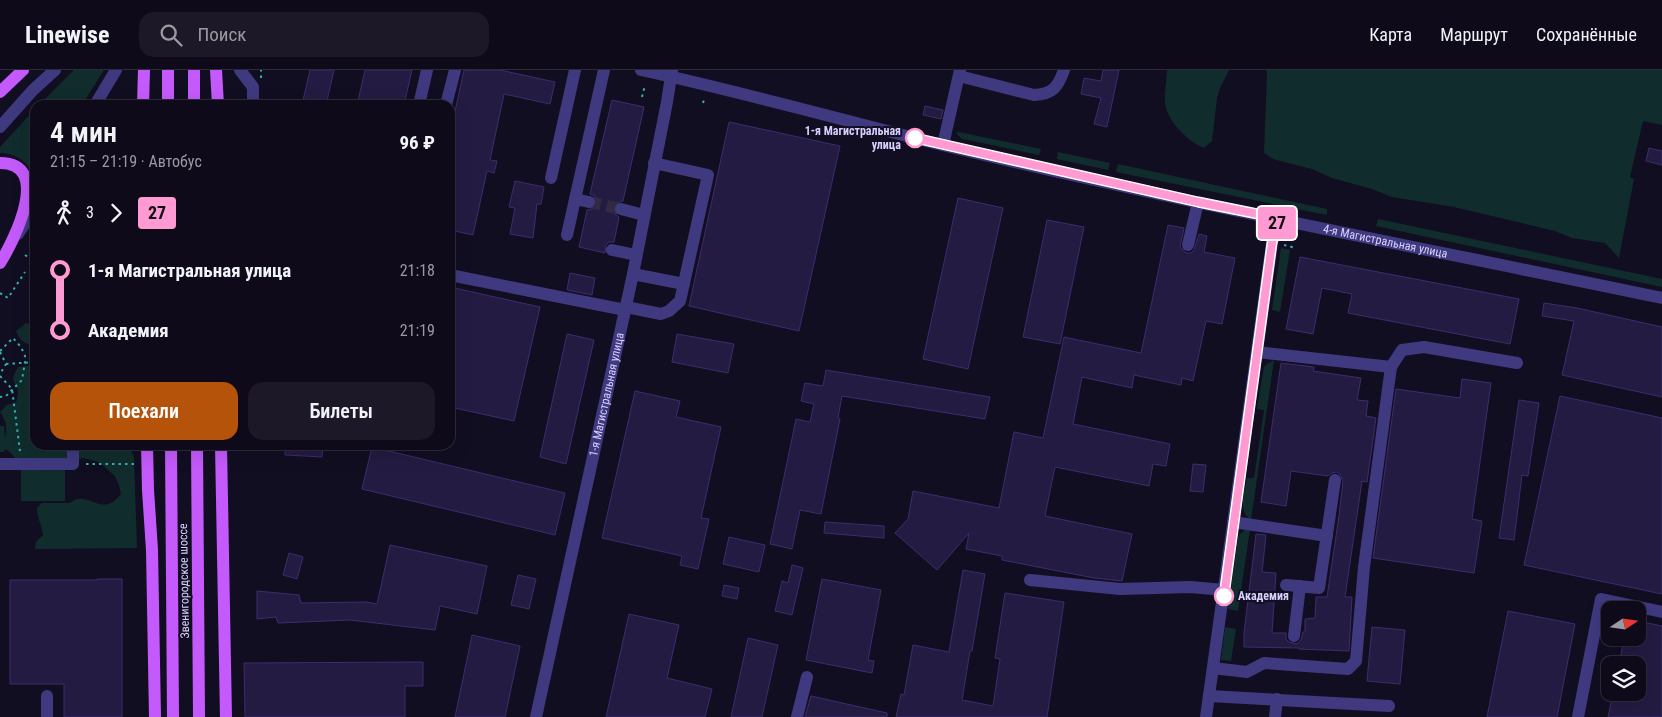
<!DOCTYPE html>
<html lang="ru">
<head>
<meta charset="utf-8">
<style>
  :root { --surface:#0e0a1a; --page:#1c1827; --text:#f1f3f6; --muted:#9b9aa2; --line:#2e2b39; --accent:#b45309 }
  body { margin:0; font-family:"Roboto Condensed",sans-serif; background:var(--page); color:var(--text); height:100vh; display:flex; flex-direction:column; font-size:19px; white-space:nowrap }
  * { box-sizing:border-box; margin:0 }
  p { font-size:16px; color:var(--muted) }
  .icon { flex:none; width:28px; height:28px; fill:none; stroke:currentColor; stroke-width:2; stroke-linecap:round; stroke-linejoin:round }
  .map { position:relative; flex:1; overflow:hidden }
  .drawer { position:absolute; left:30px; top:30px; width:425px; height:350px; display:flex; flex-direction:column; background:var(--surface); border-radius:15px; box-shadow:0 5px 20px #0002,0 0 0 1px var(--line) }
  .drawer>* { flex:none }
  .badge { padding:0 10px; border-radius:4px; font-size:18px; line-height:32px }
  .needle { width:32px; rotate:77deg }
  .controls { position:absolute; left:1601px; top:531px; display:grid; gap:10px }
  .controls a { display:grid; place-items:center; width:45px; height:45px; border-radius:10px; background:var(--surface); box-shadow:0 5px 20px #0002,0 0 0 1px var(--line); font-size:25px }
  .map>.badge { position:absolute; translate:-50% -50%; box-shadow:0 0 0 2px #fff }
  .legs { display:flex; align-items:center; gap:8px; height:55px; padding:0 20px; font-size:16px }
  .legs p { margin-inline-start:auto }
  .summary { display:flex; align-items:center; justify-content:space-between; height:85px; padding:0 20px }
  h1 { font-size:28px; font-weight:600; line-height:38px }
  .action { display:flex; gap:10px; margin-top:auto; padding:10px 20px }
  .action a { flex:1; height:58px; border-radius:15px; background:var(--accent); color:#fff; font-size:20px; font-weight:600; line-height:58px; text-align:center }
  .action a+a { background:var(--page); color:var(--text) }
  ul { padding:0 20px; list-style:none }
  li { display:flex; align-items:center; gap:18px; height:60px; font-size:19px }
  li i { display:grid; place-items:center; width:8px; height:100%; margin:0 6px; background:currentColor }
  li i::after { content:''; width:12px; height:12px; margin:-6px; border:4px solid; border-radius:50%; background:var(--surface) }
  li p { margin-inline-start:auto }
  li:first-child i { background:linear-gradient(#0000 50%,currentColor 0) }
  li:last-child i { background:linear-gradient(currentColor 50%,#0000 0) }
  header { display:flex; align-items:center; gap:30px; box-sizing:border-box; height:70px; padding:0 25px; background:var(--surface); border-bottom:1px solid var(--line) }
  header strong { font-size:24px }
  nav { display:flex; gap:28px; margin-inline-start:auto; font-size:18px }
  .search { width:350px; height:45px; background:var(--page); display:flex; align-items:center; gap:12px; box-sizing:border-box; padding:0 18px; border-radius:15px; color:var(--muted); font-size:19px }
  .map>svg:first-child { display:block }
  .green { fill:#112c2c }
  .building { fill:#241b42; stroke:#3c2d6e }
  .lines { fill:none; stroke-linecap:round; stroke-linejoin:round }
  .minor-tunnel { stroke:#302b43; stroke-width:12; stroke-dasharray:12 6; stroke-linecap:butt }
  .path { stroke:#31b1ae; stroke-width:2; stroke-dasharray:2.5 4; stroke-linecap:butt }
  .minor { stroke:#3f3a80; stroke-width:12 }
  .major { stroke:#c45afb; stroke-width:12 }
  .line-1-casing { stroke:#fff; stroke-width:11 }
  .line-1 { stroke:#ff9ad2; stroke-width:8 }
  .stop-1-dot { fill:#fff; stroke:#ff9ad2; stroke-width:2.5 }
  .labels { text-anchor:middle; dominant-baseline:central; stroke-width:4; stroke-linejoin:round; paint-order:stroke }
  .stop-label { font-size:12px; font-weight:bold; fill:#d7d0fe; stroke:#120e22; text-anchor:end }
  .street-label { font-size:12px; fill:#d7d0fe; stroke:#120e22 }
</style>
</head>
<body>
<header>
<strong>Linewise</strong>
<div class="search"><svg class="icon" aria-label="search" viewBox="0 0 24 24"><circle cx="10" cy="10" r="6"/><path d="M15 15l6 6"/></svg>Поиск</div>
<nav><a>Карта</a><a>Маршрут</a><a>Сохранённые</a></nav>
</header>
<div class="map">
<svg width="1662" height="647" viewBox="0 0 1662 647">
  <rect width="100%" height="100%" fill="#120e22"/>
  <!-- green -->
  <path class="green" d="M74 0H104L82 35H39Z
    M1167 0H1229L1220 18 1217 28 1212 71 1204 78C1188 72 1166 50 1165 32 1164 21 1167 10 1167 0Z
    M1266 0H1662V55L1643 51 1630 107 1634 109 1619 188 1605 173 1572 168 1555 161 1454 137 1392 127 1372 119 1332 108 1312 99 1273 89 1264 83 1267 4Z
    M35 39V108C29 93 17 83 0 83V77Z
    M959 62 1041 79 1039 85 968 70 962 69 956 63Z
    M1058 82 1110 93 1108 100 1057 89Z
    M1118 94 1327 139V145L1116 102Z
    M1378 149 1662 209V217L1376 156Z
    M1281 178 1290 180 1280 242 1272 240Z
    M26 253 35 255V276L34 275C24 274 20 271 16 261Z
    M1274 290 1251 450C1237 442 1245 421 1247 408H1254L1264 340 1257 339 1264 297 1267 294Z
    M35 292V375H127L130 378 134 387 137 478 35 479 36 472 43 465C42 455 37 448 37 438L42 433H70C88 418 101 450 121 424L119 415 115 406 100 393 92 390 82 388 65 396H22L11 383 5 379 4 382H0V356H4L5 368C8 357 6 351 0 342L7 335 16 332C17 329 18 326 18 323 17 310 8 314 18 297L27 296Z
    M21 400H65V431H21Z
    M1246 459H1250L1238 541 1228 539 1238 468 1240 464Z
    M1225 557 1236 559 1231 591 1221 590Z"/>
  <!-- building -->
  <path class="building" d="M310 0H334L326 35H302Z
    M365 0H412L404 35H357Z
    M464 0H500L555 12 550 34 504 24 490 90 497 91 494 103 487 101 473 165 450 160V64Z
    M1103 0H1119L1107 57 1094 54 1101 28 1081 24 1084 8 1101 11Z
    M612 30 644 37 623 131 616 133 613 137 615 144 619 147 614 172H609L606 175 605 183 579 177 587 140 595 138 597 133 595 126 590 124Z
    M925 36 943 40 941 49 923 45Z
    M729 52 840 76 799 261 689 236Z
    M1649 78 1662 81V95L1646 91Z
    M515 111 544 117 541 134H537L533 168 510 164 515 138 509 137Z
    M958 128 1003 138 968 299 923 289Z
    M1047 150 1084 157 1060 274 1023 267Z
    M1168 155 1184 158 1180 177 1186 183H1191L1194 180 1199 164 1207 166 1204 182 1235 188 1222 254 1206 251 1193 311 1182 308 1181 315 1134 305 1132 318 1082 307 1073 354 1170 374 1166 396 1153 394 1149 416 1055 397 1045 446 1132 464 1122 511 1094 508 1002 490V486L966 479 969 463 937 500 895 463 908 449 913 421 999 438 1014 362 1043 368 1064 267 1141 283Z
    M1300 187 1519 229 1510 274 1348 243 1352 224 1322 218 1313 264 1286 259Z
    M570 203 595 208 592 225 567 220Z
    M450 217 540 237 514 351 450 337Z
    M1544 233 1577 238 1662 257V327L1562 305 1574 251 1542 246Z
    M567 264 594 270 566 394 540 387Z
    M677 264 734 274 728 303 672 292Z
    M1281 293 1314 297 1313 301 1361 308 1357 330 1368 331 1366 346 1376 348 1367 412 1362 411 1345 527H1352L1349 581 1299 579V578L1244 577V563L1256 464 1266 465 1262 502 1276 503 1272 563H1286V569L1289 572 1297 574 1301 570 1303 562H1305V549L1315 548 1316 527H1327L1339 446 1343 411 1340 404 1337 402 1332 403 1328 406 1291 401 1286 436 1261 432Z
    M826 300 990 327 985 349 842 326 838 348 840 349 821 444 800 440 792 479 770 474 796 349 810 352 814 334 801 331 805 313 823 316Z
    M1462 309 1491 313 1472 449 1482 451 1474 503 1373 488 1396 319 1460 328Z
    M635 321 680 331 676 347 721 357 701 448 709 449 698 499 680 495 682 486 602 468Z
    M1560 326 1662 348V524L1524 495Z
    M1519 330 1539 333 1528 406 1522 405 1514 470 1499 468Z
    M285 375H323L322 387 285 385Z
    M372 377 565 423 555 465 362 419Z
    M1193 394 1206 395 1203 422 1190 421Z
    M825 452 884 456V468L824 463Z
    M729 467 765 475 759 502 723 494Z
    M390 475 487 496 477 544 440 536 435 560 350 550 278 553 276 547 257 549V521L299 525 301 533 366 532 377 534Z
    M289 483 303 487 297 509 283 505Z
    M792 495 803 498 792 545 775 541 782 511 788 513Z
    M963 500 985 504 972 581H970L962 630 993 636 1000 589 995 588 1005 523 1064 532 1047 647H896L901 624 904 625 913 575 949 582Z
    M518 505 536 509 529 539 511 535Z
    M97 509H122V647H64V614H10V510H97Z
    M822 509 881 520 868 590 874 591 872 603 806 590Z
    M724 515 739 518 737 529 722 526Z
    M1508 541 1575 554 1557 647H1487Z
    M629 544 679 555 667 608 712 619 705 647H606Z
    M1638 551 1662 556V647H1608L1613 622H1638V595H1619L1624 568H1638Z
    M1372 557 1405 560 1400 614 1367 611Z
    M472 565 520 576 505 647H455Z
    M748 568 778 575 762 647H731Z
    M423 592V616H405V647H245L244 593Z
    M811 626 887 643V647H805Z"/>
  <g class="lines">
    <!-- minor-tunnel -->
    <path class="minor-tunnel" d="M589 132 621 139"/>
    <!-- path -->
    <path class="path" d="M261 8V0
      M642 27 645 15
      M703 33 705 27
      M1284 175 1296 178
      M25 185 35 192
      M34 186 35 184
      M0 223 8 228 25 202
      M0 281 13 268 21 277 25 286V292L22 310 6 326 0 327
      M0 282 6 294 0 304
      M6 294 35 292
      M0 306 12 319 20 381
      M86 394H136"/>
    <!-- minor -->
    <g class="minor">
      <path d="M240 0 253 17V35"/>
      <path id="s1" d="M641 0C742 22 842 50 942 75 1181 132 1422 178 1662 228"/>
      <path d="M959 6 1034 25C1053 24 1058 17 1064 0"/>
      <path d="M95 35 116 0"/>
      <path d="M419 35 427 0"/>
      <path d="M446 35 455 0"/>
      <path d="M0 57 33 20 55 0"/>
      <path d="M943 75 960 0"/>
      <path d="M551 108 575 0"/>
      <path d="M575 129 589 132"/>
      <path d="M621 139 644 145"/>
      <path d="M18 164 35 138"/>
      <path d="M567 165 604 0"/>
      <path d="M1188 175 1198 132"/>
      <path d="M612 180 636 185"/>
      <path d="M633 204 684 214"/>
      <path d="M450 205 625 240"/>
      <path d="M626 237 661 244 669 241 680 231 708 105 654 93"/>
      <path d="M1257 282 1391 297"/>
      <path d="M0 394H73V375"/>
      <path d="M1233 452 1327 466"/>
      <path d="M1030 510 1120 519 1190 517 1225 520"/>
      <path d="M1286 515 1319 518 1335 410"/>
      <path d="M1294 566 1300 516"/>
      <path d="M1213 598 1247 602 1264 593 1348 599 1356 591 1364 497 1391 297 1402 280 1424 277 1517 293"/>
      <path d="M1209 626 1389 636"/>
      <path d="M47 647V626"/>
      <path id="s2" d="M536 647 633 204 667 32 672 0"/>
      <path d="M797 647 807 607"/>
      <path d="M1206 647 1272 173 1278 148"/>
      <path d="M1275 647 1277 629"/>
      <path d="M1578 647 1601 529 1662 542"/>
    </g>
    <!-- major -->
    <path class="major" d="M168 0V35
      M194 0V35
      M216 0 218 35
      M0 22 23 0
      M143 35 144 0
      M0 93C53 93 14 171 0 193
      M147 375 148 420 152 480 155 647
      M171 375 173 647
      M197 375 199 647
      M221 375 226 647"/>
  </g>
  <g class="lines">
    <defs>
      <path id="line-1" d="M915 68 1198 132 1278 148 1272 173 1224 526"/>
    </defs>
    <!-- line-1 casing -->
    <use href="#line-1" class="line-1-casing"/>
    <!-- line-1 -->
    <use href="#line-1" class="line-1"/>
  </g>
  <!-- markers -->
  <g class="stop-1-dot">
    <circle cx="915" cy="68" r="9"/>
    <circle cx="1224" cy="526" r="9"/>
  </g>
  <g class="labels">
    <!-- stop labels -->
    <g class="stop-label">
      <text x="901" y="61">1-я Магистральная<tspan x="901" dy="14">улица</tspan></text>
      <text x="1238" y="526" text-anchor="start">Академия</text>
    </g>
    <!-- street labels -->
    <g class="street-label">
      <text stroke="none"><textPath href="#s1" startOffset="764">4-я Магистральная улица</textPath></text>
      <text stroke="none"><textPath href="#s2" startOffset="330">1-я Магистральная улица</textPath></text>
      <text transform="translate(184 511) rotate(-91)">Звенигородское шоссе</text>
    </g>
  </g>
</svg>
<div class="controls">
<a><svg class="needle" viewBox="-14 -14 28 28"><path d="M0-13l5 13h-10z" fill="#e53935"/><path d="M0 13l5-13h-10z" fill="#9b9aa2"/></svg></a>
<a><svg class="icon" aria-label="layers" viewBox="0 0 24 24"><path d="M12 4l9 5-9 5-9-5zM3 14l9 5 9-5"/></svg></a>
</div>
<b class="badge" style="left:1277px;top:153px;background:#ff9ad2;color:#111">27</b>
<section class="drawer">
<div class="summary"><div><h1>4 мин</h1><p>21:15 – 21:19 · Автобус</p></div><b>96 ₽</b></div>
<div class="legs"><svg class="icon" aria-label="walk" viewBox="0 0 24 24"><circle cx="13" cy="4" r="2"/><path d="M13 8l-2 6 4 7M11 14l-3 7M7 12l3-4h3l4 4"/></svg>3<svg class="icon" aria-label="forward" viewBox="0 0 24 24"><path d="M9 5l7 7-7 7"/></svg><b class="badge" style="background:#ff9ad2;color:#111">27</b></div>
<ul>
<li><i style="color:#ff9ad2"></i><b>1-я Магистральная улица</b><p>21:18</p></li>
<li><i style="color:#ff9ad2"></i><b>Академия</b><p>21:19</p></li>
</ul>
<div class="action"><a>Поехали</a><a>Билеты</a></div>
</section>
</div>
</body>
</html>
